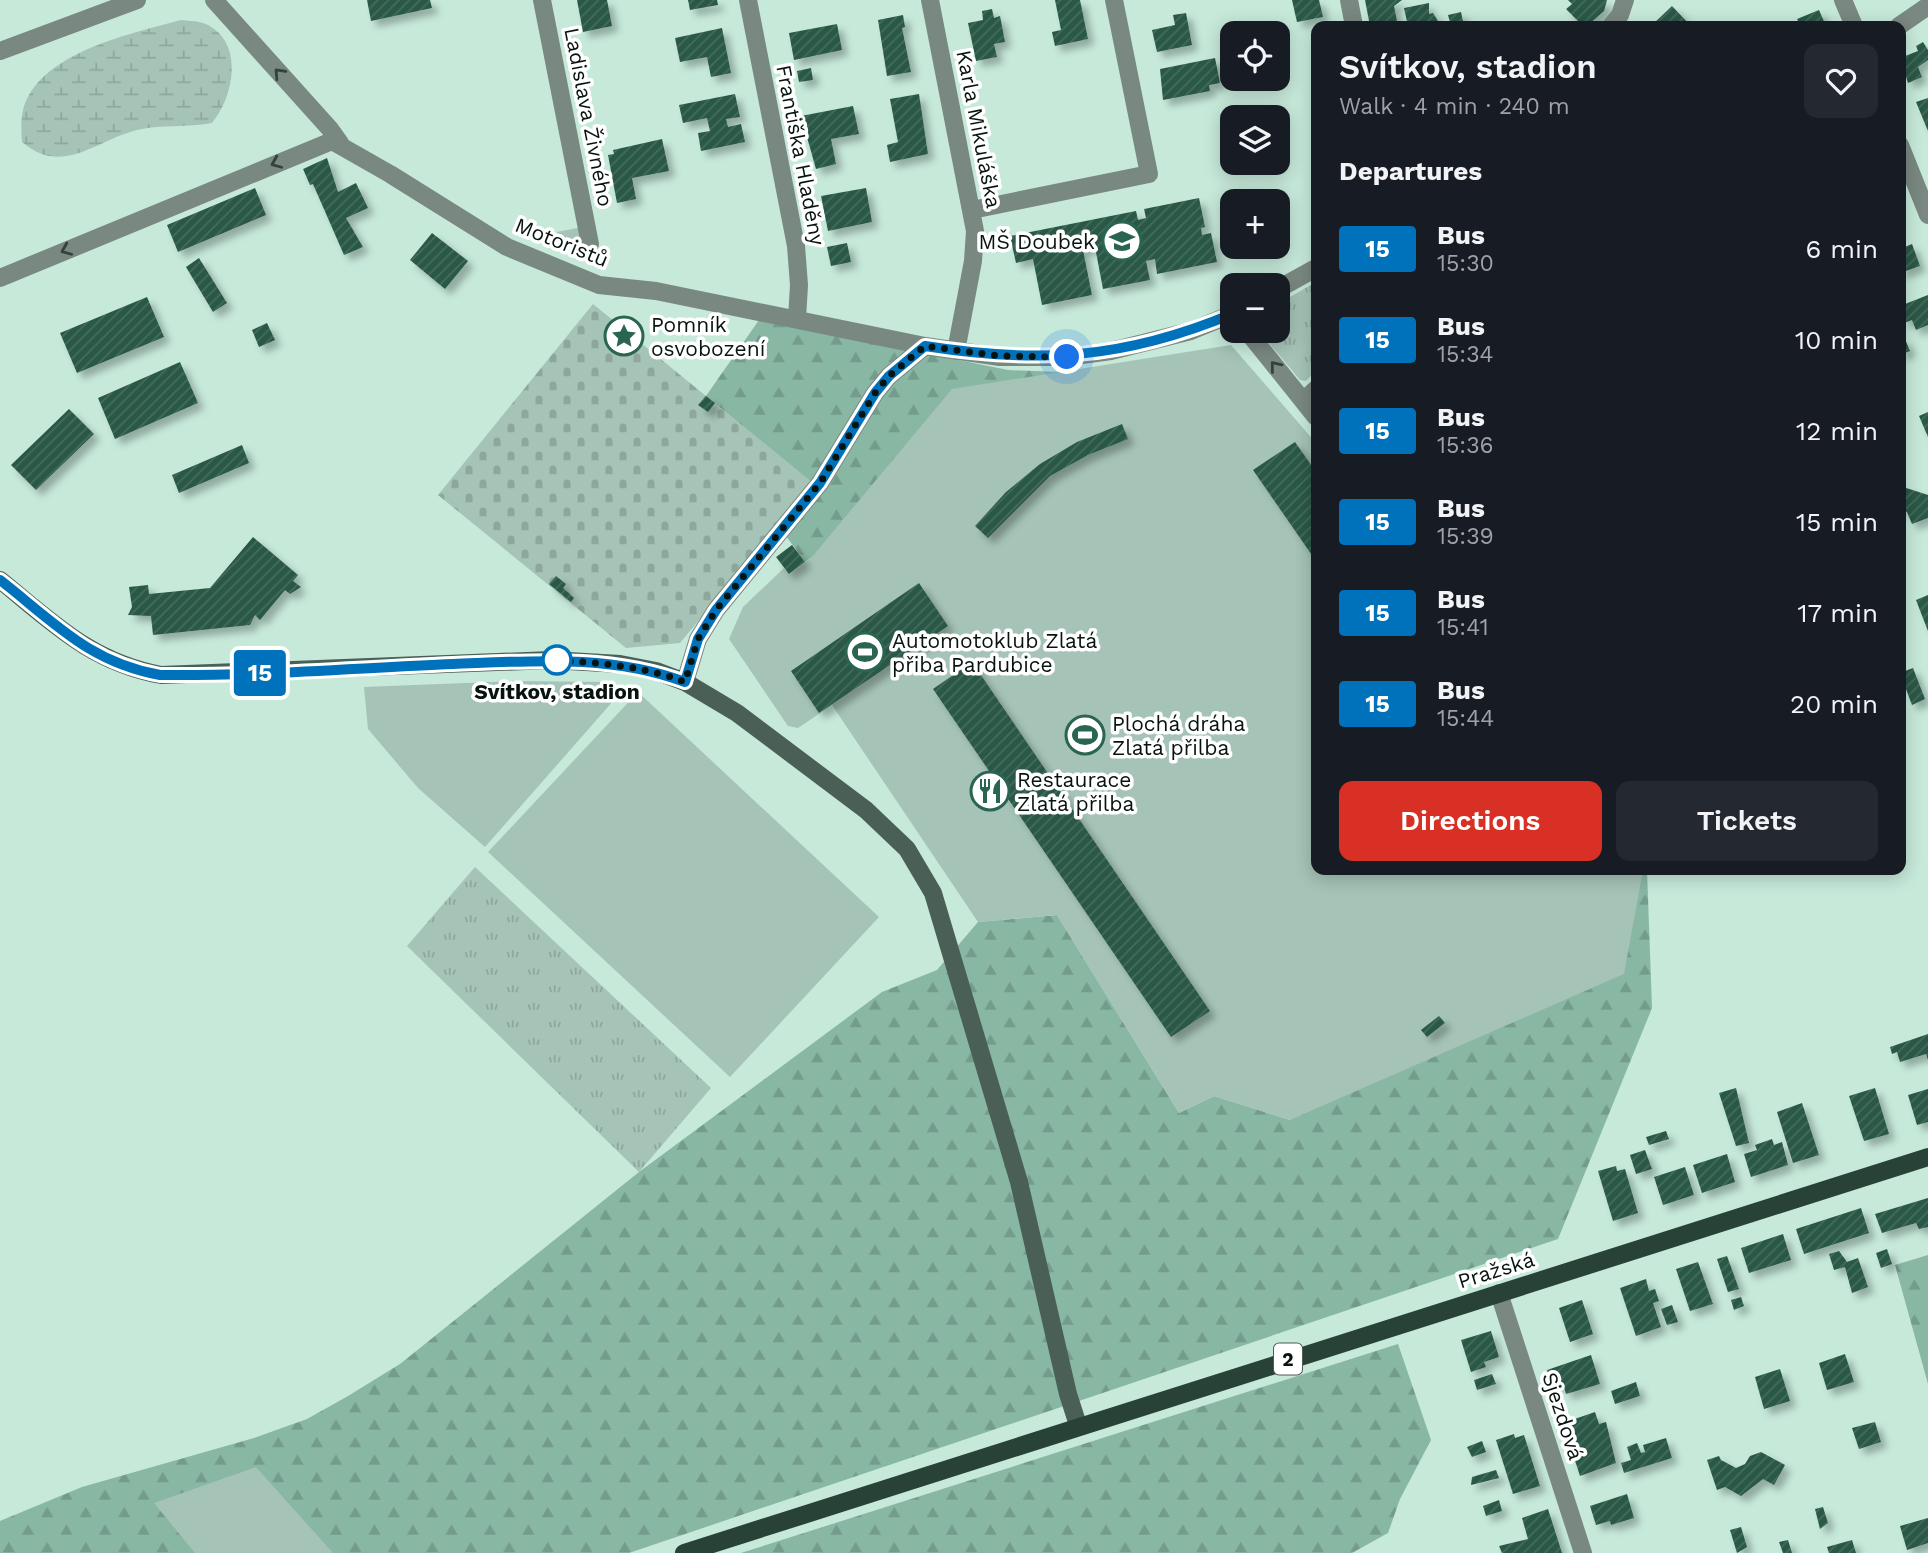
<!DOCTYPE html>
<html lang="en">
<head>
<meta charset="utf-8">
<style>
  :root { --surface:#171b24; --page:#242831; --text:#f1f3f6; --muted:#9ea1a6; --accent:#d93025 }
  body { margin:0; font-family:"Work Sans",sans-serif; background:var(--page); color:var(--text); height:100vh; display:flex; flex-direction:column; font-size:26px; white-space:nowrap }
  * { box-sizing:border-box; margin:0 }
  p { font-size:23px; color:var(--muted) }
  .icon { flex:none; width:38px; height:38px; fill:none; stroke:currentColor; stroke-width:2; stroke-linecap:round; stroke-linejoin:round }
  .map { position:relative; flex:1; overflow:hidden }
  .drawer { position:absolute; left:1311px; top:21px; width:595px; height:854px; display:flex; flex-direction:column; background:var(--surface); border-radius:14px; box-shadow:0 4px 18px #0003 }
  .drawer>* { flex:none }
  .badge { padding:0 14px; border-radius:5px; font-size:24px; line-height:46px }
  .controls { position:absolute; left:1220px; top:21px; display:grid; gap:14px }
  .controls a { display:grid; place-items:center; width:70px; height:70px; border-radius:14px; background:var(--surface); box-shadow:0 4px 18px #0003; font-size:35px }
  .you { position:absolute; width:35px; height:35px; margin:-18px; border:5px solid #fff; border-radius:50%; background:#1a73e8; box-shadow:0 0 0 10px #1a73e833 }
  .map>.badge { position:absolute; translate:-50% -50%; box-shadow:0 0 0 4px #fff }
  h2 { padding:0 28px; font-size:26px; line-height:63px }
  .round { display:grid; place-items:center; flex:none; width:74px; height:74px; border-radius:14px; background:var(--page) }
  .head { display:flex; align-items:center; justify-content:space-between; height:119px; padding:0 28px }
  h1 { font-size:33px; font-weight:600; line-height:52px }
  .primary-button { display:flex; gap:14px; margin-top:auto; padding:14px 28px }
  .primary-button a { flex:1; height:80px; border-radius:14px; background:var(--accent); color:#fff; font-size:28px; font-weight:600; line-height:80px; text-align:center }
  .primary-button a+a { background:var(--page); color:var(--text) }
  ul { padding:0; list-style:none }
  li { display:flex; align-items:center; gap:21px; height:91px; padding:0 28px }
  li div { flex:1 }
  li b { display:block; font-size:26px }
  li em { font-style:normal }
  li .badge { min-width:77px; font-weight:700; text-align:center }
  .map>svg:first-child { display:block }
  .grass { fill:url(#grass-tufts) }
  .forest { fill:url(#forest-firs) }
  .wetland { fill:url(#wetland-marsh) }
  .cemetery { fill:url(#cemetery-stones) }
  .pitch { fill:#a5c3b6 }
  .building { fill:url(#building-hatch); filter:url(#shadow) }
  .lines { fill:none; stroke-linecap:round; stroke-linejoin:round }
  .street { stroke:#7a8882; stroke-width:18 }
  .secondary { stroke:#4a5f56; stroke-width:18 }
  .primary { stroke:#284238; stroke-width:18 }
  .oneway { stroke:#34423c }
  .line-casing { stroke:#fff; stroke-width:16 }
  .line { stroke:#0072bc; stroke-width:10 }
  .walk { stroke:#06130e; stroke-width:7; stroke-dasharray:0 12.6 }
  .stop-dot { fill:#fff; stroke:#0072bc; stroke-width:3.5 }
  .labels { text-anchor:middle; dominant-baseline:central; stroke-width:7; stroke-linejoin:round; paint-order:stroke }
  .shield { fill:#fff; stroke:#515a56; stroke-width:2 }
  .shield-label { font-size:19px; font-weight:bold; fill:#06130e }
  .street-label { font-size:21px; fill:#06130e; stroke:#fff }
  .poi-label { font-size:21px; fill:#06130e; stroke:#fff; text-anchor:start }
  .stop-label { font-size:21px; font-weight:bold; fill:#06130e; stroke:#fff }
</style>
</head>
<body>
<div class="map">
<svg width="1928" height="1553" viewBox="0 0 1928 1553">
  <defs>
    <pattern id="grass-tufts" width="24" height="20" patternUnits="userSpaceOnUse" patternTransform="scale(1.75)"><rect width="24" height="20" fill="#a5c3b6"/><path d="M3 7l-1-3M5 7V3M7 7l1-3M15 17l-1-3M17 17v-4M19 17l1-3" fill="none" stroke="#8da79b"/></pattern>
    <pattern id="forest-firs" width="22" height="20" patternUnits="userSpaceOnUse" patternTransform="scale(1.75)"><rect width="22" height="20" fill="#88b7a4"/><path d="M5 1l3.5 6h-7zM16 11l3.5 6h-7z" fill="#749c8c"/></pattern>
    <pattern id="wetland-marsh" width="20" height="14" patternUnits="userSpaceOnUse" patternTransform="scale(1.75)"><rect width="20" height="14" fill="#a5c3b6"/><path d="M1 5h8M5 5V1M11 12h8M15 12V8" fill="none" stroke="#8da79b"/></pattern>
    <pattern id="cemetery-stones" width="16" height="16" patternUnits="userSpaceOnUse" patternTransform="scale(1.75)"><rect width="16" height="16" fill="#a5c3b6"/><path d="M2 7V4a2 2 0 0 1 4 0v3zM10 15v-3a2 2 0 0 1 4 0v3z" fill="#8da79b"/></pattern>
    <pattern id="building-hatch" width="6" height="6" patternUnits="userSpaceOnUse" patternTransform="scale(1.75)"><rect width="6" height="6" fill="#2a5847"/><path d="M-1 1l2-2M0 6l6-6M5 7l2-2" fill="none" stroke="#466b5d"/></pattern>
    <filter id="shadow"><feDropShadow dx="6" dy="6" stdDeviation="3.5" flood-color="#0004"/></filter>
  </defs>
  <rect width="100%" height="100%" fill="#c6e9da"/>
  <!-- grass -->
  <path class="grass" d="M1316 282V370L1306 381 1300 380 1259 331H1278V304Z
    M475 867 711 1088 639 1172 407 946Z"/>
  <!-- forest -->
  <path class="forest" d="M759 320 1008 370 1061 372 884 507 805 562 786 536 807 513 821 490 706 396Z
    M1605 870H1647L1652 1008 1558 1239 629 1553H0V1521L82 1487 254 1438 307 1419 348 1396 400 1364 639 1172 882 992 937 970 978 922 1057 915 1179 1113 1214 1096 1290 1120Z
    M1928 1255V1384L1895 1265Z
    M1398 1344 1431 1440 1400 1499 1388 1533 1352 1553H741Z"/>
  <!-- wetland -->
  <path class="wetland" d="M181 20C189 21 201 21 208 25 244 44 234 97 212 123 187 128 161 124 137 130 96 140 63 177 22 142 21 125 20 110 29 95 56 49 134 33 181 20Z"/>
  <!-- cemetery -->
  <path class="cemetery" d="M593 304 813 483 680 643 626 648 438 495Z"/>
  <!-- pitch -->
  <path class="pitch" d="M593 225 597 247 561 254 557 232Z
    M1231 345 1316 443V870H1643L1624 974 1290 1120 1214 1096 1179 1113 1057 915 978 922 832 705 798 728 788 726 729 639 743 607 784 568 790 574 811 558 952 389Z
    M514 681 610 682 614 700 485 847 418 788 368 729 364 687Z
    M638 692 879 917 730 1077 488 852Z
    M256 1467 333 1553H195L154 1503Z"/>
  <!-- building -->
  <path class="building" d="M367 0H430L432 8 371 21Z
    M577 0H607L612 26 583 32Z
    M688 0H717L718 5 690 10Z
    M1055 0H1080L1088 39 1055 46 1052 32 1061 30Z
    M1292 0H1319L1323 17 1297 22Z
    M1365 0H1402L1394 6 1398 26H1370Z
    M1568 0H1607L1604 11 1587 26H1583L1566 9 1572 4Z
    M1429 3V14L1433 13 1438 21 1408 26 1404 8Z
    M1672 6 1691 26H1651Z
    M992 9 994 18 1000 16 1005 42 994 44 997 57 976 61 968 23 983 20 982 11Z
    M1819 10 1826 26H1800L1797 19Z
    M1461 12 1464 26H1451L1448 15Z
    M1186 13 1192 45 1157 52 1152 30 1175 25 1173 15Z
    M903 15 905 27 902 28 911 72 887 76 878 20Z
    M837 24 842 50 794 60 789 33Z
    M722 28 731 73 711 77 707 57 680 62 675 38Z
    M1923 42 1928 50V60L1918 67 1922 77 1908 83 1900 58 1918 51 1916 46Z
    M1215 58 1220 83 1209 85 1210 91 1163 100 1160 69Z
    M811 68 813 80 799 82 797 71Z
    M735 94 740 117 726 119 728 127 741 124 745 142 701 151 698 133 710 131 707 118 683 123 679 105Z
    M919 94 928 154 890 162 887 145 898 142 890 99Z
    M1928 98V131L1916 102Z
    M853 106 859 134 831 139 836 164 816 169 801 116Z
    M662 139 669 171 632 178 636 199 617 203 608 155 614 154 613 150Z
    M327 158 338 192 356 183 368 208 346 218 363 247 344 255 313 184 310 185 303 169Z
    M255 188 266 215 178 252 167 225Z
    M866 188 872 222 828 231 821 196Z
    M1199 198 1205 227 1201 228 1202 235 1211 233 1217 262 1157 274 1155 259 1146 261 1150 280 1103 289 1095 247 1083 250 1092 295 1042 305 1033 259 1016 263 1010 236 1136 211 1138 220 1146 218 1144 209Z
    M432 233 468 261 445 289 410 260Z
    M847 243 851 262 831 266 827 247Z
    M1912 244 1920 266 1900 273V249Z
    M199 258 227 303 213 312 186 267Z
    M1928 295V325L1916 330 1912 320 1904 323 1900 306Z
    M147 297 164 337 77 373 60 333Z
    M267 323 275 340 259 347 252 330Z
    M1905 339 1910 351 1900 355V341Z
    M180 362 198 403 115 439 98 398Z
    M706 396 715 403 708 412 698 405Z
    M69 409 94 434 36 490 11 465Z
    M1928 412V437L1919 416Z
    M1122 424 1128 439 1088 455 1050 476 988 538 975 526 1006 492 1040 464 1077 442Z
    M1295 442 1316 472V561L1253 470Z
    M242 445 249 463 179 493 172 475Z
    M1900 486 1928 495V518L1912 524 1907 512 1900 509Z
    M253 537 298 575 293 581 301 587 290 594 285 590 260 620 255 615 250 625 153 635 151 616 128 615 132 607 129 587 148 585 149 594 210 588Z
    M792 545 805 562 789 574 776 557Z
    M556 576 566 584 563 588 574 598 571 602 549 584Z
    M919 583 948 626 819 713 791 671Z
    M1928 595V631L1916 600Z
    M972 662 1210 1011 1171 1037 933 689Z
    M1913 668 1925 699 1912 705 1900 673Z
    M1439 1016 1445 1023 1427 1037 1421 1030Z
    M1928 1034V1060L1926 1054 1900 1062 1897 1052 1892 1054 1890 1047Z
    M1736 1088 1749 1143 1736 1146 1719 1093Z
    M1875 1088 1889 1134 1864 1141 1849 1096Z
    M1928 1089V1122L1917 1125 1908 1095Z
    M1802 1103 1819 1155 1793 1163 1777 1112Z
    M1666 1131 1669 1139 1649 1145 1646 1137Z
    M1772 1139 1774 1145 1782 1142 1788 1165 1751 1177 1744 1154 1757 1150 1755 1145Z
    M1645 1150 1652 1169 1636 1174 1630 1155Z
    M1727 1154 1735 1182 1702 1193 1693 1165Z
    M1616 1166 1617 1171 1625 1169 1638 1213 1613 1221 1598 1171Z
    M1685 1167 1694 1195 1663 1205 1654 1177Z
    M1928 1198V1227L1919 1229 1916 1223 1882 1233 1875 1214Z
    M1861 1208 1869 1233 1804 1254 1796 1229Z
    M1783 1234 1791 1260 1749 1273 1741 1248Z
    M1887 1249 1892 1264 1881 1268 1876 1253Z
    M1839 1251 1847 1262 1858 1258 1868 1287 1852 1293 1845 1267 1834 1270 1829 1254Z
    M1727 1256 1739 1289 1728 1292 1717 1259Z
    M1698 1262 1713 1304 1690 1311 1676 1269Z
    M1646 1279 1649 1291 1655 1289 1659 1301 1653 1303 1661 1327 1636 1336 1620 1288Z
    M1741 1297 1744 1306 1734 1310 1731 1300Z
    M1582 1300 1593 1334 1570 1342 1559 1308Z
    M1672 1305 1678 1322 1667 1325 1661 1309Z
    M1491 1331 1499 1357 1484 1362 1486 1367 1471 1372 1461 1340Z
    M1845 1354 1854 1382 1827 1390 1819 1363Z
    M1591 1355 1600 1384 1566 1394 1563 1383 1552 1386 1547 1370Z
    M1780 1369 1790 1401 1764 1409 1755 1377Z
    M1492 1374 1496 1384 1477 1390 1474 1380Z
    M1636 1382 1640 1396 1615 1404 1611 1391Z
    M1595 1412 1599 1424 1606 1422 1616 1463 1580 1476 1563 1423Z
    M1875 1422 1881 1442 1859 1449 1852 1428Z
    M1514 1434 1515 1438 1524 1435 1540 1486 1513 1494 1496 1440Z
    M1666 1438 1672 1458 1624 1473 1621 1463 1631 1460 1627 1447 1637 1443 1641 1453 1645 1452 1643 1445Z
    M1482 1441 1486 1452 1472 1457 1467 1447Z
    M1761 1452 1785 1465 1774 1485 1763 1479 1741 1496 1725 1487 1717 1490 1707 1460 1719 1456 1721 1460 1736 1468 1745 1464 1750 1456Z
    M1496 1470 1499 1478 1471 1485 1472 1477Z
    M1627 1494 1634 1518 1611 1525 1610 1521 1596 1525 1590 1506Z
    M1499 1500 1502 1511 1486 1516 1483 1506Z
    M1823 1507 1828 1523 1820 1529 1815 1509Z
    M1548 1509 1562 1553H1502L1499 1546 1528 1539 1522 1518Z
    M1928 1518V1543L1907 1550 1900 1526Z
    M1741 1527 1747 1547 1737 1553 1730 1530Z
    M1788 1540 1792 1553H1783L1779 1542Z
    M1852 1540 1856 1553H1829L1827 1547Z"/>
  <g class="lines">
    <!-- street -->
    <path class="street" d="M214 0 330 129 340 143
      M542 0 590 244
      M748 0 796 246 799 285 797 319
      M930 0 975 231 973 261 956 351
      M1349 0 1354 26
      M1843 0 1854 26
      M1611 26 1620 15 1625 0
      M1899 26 1928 6
      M0 51 137 0
      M1900 145 1928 215
      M972 210 1149 174 1114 0
      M0 278 332 141 390 174 507 247 599 285 656 291 925 346 1000 357H1067L1111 351 1191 331 1232 314
      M1278 289 1316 268
      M1247 331 1316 417
      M1303 401 1316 389
      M685 682 698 639 716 610 820 483 875 393 889 376 925 346
      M1499 1293 1583 1553"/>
    <!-- secondary -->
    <path class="secondary" d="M0 580C53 623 91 662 161 675L551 660 620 664 656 671 685 682 737 713 866 810 907 849 933 893 1019 1182 1068 1394 1078 1425"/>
    <!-- primary -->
    <path class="primary" d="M684 1553 1928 1157"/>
  </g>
  <!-- one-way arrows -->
  <defs><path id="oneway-chevron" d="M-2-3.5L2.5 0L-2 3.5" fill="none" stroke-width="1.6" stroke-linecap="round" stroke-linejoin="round" transform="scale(1.75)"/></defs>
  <g class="oneway">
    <use href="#oneway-chevron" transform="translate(279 73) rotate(-133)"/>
    <use href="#oneway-chevron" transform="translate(276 163) rotate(157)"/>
    <use href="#oneway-chevron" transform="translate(66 250) rotate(157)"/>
    <use href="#oneway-chevron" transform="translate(1275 366) rotate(-129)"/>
  </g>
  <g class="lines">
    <defs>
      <path id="line" d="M0 580C55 623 89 662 160 675 258 676 356 668 453 664 531 661 611 654 685 682L698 639 716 610 820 483 875 393 889 376 925 346C1040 364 1124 359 1232 314"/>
    </defs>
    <!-- line casing -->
    <use href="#line" class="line-casing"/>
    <!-- line -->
    <use href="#line" class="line"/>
    <!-- walk -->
    <path class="walk" d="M557 660H551C598 663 641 665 685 682L698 639 716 610 820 483 875 393 889 376 925 346 1000 356 1067 357"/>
  </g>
  <!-- icons -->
  <defs>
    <symbol id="school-ring" viewBox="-11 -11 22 22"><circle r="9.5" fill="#fff" stroke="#296550" stroke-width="1.5"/><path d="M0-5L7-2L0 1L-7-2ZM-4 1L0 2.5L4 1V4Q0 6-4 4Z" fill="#296550"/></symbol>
    <symbol id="sight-ring" viewBox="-11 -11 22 22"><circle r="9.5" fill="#fff" stroke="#296550" stroke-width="1.5"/><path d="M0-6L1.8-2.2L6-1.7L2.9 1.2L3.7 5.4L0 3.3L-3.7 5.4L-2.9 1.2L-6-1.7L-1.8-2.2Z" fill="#296550"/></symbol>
    <symbol id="stadium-ring" viewBox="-11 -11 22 22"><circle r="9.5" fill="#fff" stroke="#296550" stroke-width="1.5"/><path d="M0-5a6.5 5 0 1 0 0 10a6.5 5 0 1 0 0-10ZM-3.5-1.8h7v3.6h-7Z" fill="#296550"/></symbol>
    <symbol id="restaurant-ring" viewBox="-11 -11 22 22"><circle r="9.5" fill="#fff" stroke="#296550" stroke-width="1.5"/><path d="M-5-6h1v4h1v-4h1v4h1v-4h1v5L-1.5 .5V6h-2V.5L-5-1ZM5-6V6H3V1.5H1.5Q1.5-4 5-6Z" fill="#296550"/></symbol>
  </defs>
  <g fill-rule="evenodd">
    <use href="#school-ring" x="1100" y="219" width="44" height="44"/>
    <use href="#sight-ring" x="602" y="314" width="44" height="44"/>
    <use href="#stadium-ring" x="843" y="630" width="44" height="44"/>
    <use href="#stadium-ring" x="1063" y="713" width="44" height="44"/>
    <use href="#restaurant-ring" x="968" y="769" width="44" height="44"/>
  </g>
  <!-- markers -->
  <circle class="stop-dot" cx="557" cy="660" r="14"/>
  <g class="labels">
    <!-- shield labels -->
    <rect class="shield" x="1274" y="1343.5" width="28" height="31" rx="5"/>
    <g class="shield-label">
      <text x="1288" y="1359">2</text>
    </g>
    <!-- street labels -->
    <g class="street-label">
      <text transform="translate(589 117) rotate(79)">Ladislava Živného</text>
      <text transform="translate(979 129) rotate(79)">Karla Mikuláška</text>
      <text transform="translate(801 155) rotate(79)">Františka Hladěny</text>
      <text transform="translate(562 242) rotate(22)">Motoristů</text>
      <text transform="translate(1496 1270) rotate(-17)">Pražská</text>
      <text transform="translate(1563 1416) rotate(72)">Sjezdová</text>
    </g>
    <!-- poi labels -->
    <g class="poi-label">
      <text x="1095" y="241" text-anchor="end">MŠ Doubek</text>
      <text x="651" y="324">Pomník<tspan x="651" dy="24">osvobození</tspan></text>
      <text x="892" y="640">Automotoklub Zlatá<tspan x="892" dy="24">přiba Pardubice</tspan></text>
      <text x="1112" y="723">Plochá dráha<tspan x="1112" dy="24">Zlatá přilba</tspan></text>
      <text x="1017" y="779">Restaurace<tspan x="1017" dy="24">Zlatá přilba</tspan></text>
    </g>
    <!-- stop labels -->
    <g class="stop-label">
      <text x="557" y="691">Svítkov, stadion</text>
    </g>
  </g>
</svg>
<div class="controls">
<a><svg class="icon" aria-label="locate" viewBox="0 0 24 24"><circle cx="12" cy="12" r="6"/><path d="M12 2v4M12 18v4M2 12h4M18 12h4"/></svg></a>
<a><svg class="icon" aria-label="layers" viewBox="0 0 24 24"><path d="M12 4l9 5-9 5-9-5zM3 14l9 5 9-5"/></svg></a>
<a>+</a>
<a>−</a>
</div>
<div class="you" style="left:1067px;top:357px"></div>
<b class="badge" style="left:260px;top:673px;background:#0072bc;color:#fff">15</b>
<section class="drawer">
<div class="head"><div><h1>Svítkov, stadion</h1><p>Walk · 4 min · 240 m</p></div><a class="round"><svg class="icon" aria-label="heart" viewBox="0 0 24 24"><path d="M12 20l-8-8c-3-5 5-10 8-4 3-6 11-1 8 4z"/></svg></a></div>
<h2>Departures</h2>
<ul>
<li><span class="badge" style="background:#0072bc;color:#fff">15</span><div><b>Bus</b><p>15:30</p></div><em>6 min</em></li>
<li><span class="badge" style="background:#0072bc;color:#fff">15</span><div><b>Bus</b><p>15:34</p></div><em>10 min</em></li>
<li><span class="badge" style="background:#0072bc;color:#fff">15</span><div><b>Bus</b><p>15:36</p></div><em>12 min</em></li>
<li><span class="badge" style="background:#0072bc;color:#fff">15</span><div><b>Bus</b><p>15:39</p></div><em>15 min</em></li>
<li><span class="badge" style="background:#0072bc;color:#fff">15</span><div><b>Bus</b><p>15:41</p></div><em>17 min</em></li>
<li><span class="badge" style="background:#0072bc;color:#fff">15</span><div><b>Bus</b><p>15:44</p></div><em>20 min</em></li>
</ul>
<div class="primary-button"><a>Directions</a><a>Tickets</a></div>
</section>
</div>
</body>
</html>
